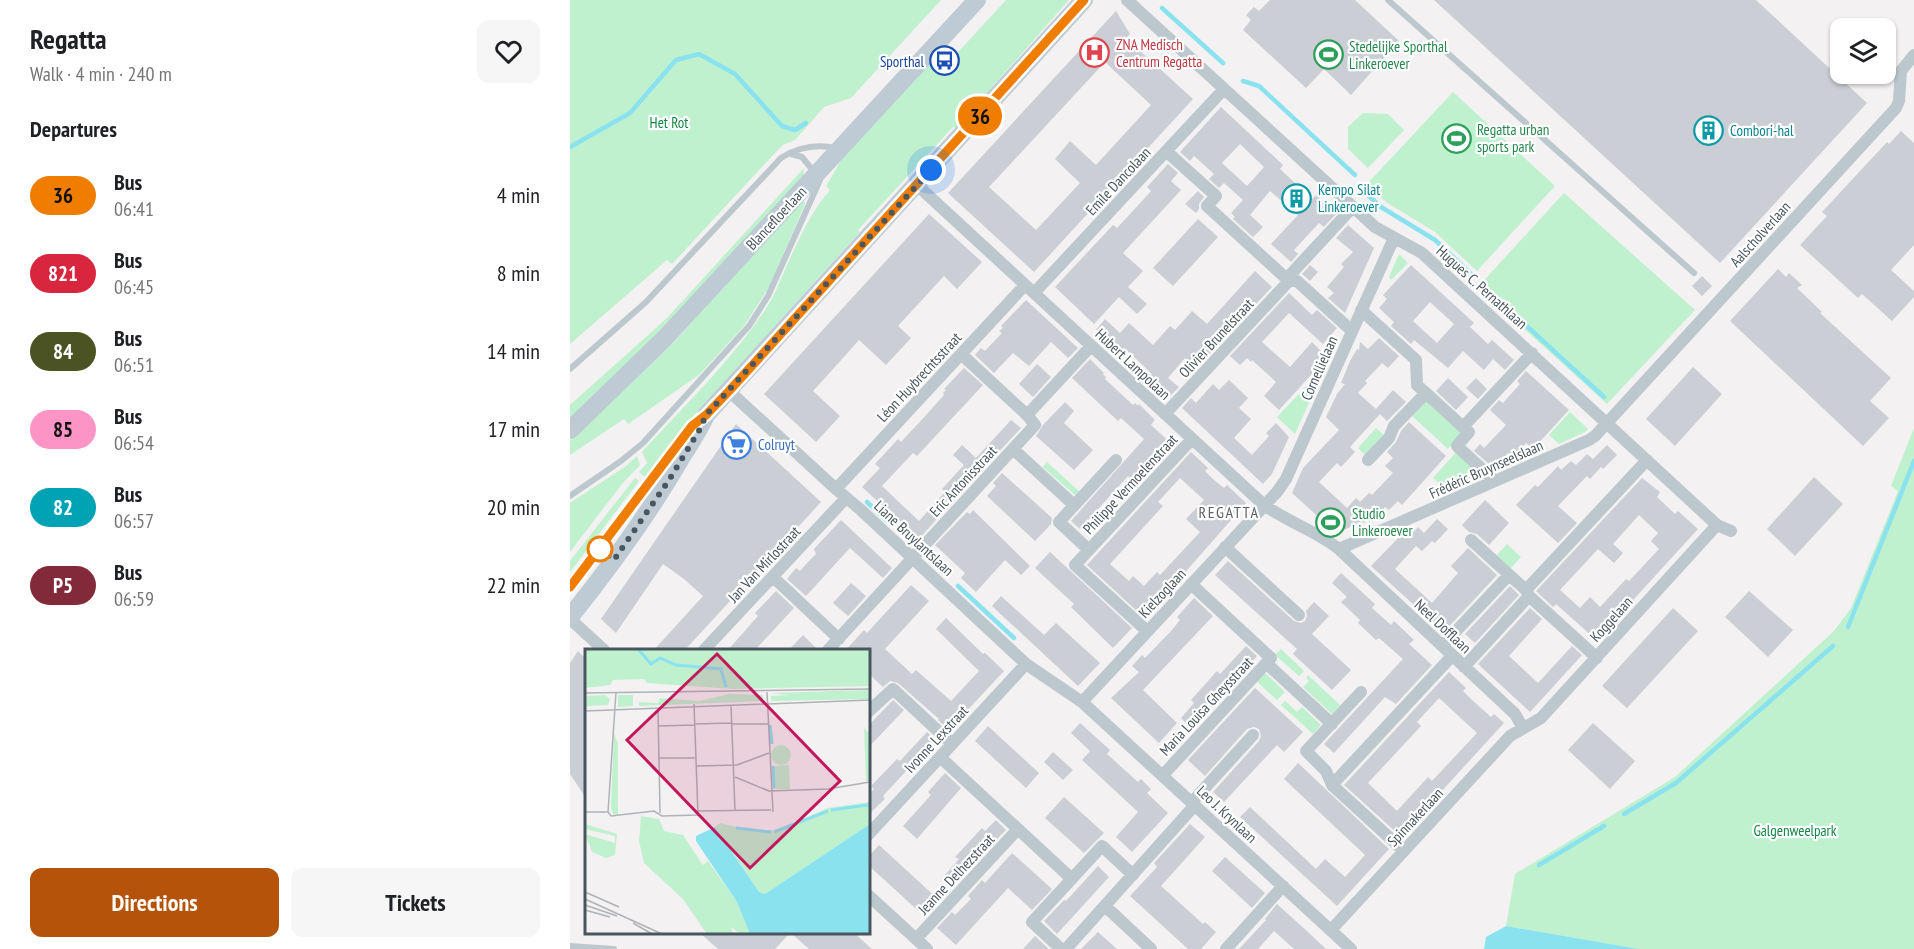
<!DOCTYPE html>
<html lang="en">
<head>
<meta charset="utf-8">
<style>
  :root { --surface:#fff; --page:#f6f6f6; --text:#202124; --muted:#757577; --accent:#b45309 }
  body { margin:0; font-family:"PT Sans Narrow",sans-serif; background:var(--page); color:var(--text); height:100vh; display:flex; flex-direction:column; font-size:22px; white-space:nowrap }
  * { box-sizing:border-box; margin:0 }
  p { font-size:20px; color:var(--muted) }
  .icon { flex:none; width:33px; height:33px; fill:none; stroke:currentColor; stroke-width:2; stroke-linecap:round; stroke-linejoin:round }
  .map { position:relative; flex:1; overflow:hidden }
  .drawer { display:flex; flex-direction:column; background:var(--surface); width:570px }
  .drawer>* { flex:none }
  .badge { padding:0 12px; border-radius:20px; font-size:21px; line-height:39px }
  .buttons { position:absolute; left:1260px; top:18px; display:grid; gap:12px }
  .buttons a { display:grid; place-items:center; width:66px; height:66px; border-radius:12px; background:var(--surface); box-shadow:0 2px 4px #0004; font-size:30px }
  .you { position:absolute; width:30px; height:30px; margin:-15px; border:4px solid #fff; border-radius:50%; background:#1a73e8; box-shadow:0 0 0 9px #1a73e833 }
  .map>.badge { position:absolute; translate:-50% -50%; box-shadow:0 0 0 3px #fff }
  h2 { padding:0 30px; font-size:22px; line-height:54px }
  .round { display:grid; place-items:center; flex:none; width:63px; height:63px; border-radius:12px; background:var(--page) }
  .headline { display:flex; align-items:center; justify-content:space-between; height:102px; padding:0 30px }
  h1 { font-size:28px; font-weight:700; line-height:45px }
  .button { display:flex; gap:12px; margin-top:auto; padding:12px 30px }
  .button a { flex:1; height:69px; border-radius:12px; background:var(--accent); color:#fff; font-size:24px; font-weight:700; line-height:69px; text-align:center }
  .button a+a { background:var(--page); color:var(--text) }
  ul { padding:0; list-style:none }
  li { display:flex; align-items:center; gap:18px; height:78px; padding:0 30px }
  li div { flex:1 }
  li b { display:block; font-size:22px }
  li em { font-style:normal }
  li .badge { min-width:66px; font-weight:700; text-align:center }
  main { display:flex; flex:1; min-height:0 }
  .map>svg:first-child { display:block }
  .green { fill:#bff1cf }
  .water { fill:#8be2ef }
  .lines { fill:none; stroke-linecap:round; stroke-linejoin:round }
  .stream { stroke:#8be2ef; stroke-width:4.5 }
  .building { fill:#cbced4; fill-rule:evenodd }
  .lane { stroke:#bcc7ce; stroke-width:6 }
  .street { stroke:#bcc7ce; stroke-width:12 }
  .secondary { stroke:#becbd5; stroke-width:18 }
  .line-casing { stroke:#fff; stroke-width:14 }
  .line { stroke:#ef7d00; stroke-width:9 }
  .walk { stroke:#48565f; stroke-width:6; stroke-dasharray:0 10.8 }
  .stop-dot { fill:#fff; stroke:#ef7d00; stroke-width:3 }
  .labels { text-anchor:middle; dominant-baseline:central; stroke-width:4.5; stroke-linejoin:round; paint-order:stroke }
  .health-label { font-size:15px; fill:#be3a42; stroke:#fff; text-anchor:start }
  .leisure-label { font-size:15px; fill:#27864d; stroke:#fff; text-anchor:start }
  .transit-label { font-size:15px; fill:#164399; stroke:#fff; text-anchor:end }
  .park-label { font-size:15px; fill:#158545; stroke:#fff }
  .culture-label { font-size:15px; fill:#0d838f; stroke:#fff; text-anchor:start }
  .street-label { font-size:15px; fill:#48565f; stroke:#fff }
  .shop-label { font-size:15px; fill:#366cbe; stroke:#fff; text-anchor:start }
  .neighbourhood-label { font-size:16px; letter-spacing:1.5px; fill:#5d6266; stroke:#fff }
  .inset-river { fill:none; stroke:#8be2ef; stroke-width:3 }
  .inset-road { fill:none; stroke:#afb3b7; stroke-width:1.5 }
  .view { fill:#c2185b; fill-opacity:0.15; stroke:#c2185b; stroke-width:3 }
  .inset-edge { fill:none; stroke:#48565f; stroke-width:3 }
</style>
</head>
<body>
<main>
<section class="drawer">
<div class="headline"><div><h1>Regatta</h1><p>Walk · 4 min · 240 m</p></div><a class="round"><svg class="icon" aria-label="heart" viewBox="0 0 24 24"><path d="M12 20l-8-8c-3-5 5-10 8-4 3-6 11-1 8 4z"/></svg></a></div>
<h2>Departures</h2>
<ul>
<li><span class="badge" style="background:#ef7d00;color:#111">36</span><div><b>Bus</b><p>06:41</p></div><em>4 min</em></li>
<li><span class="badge" style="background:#d7263d;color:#fff">821</span><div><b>Bus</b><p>06:45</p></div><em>8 min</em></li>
<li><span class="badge" style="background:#4a5321;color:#fff">84</span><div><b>Bus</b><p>06:51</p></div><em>14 min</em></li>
<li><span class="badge" style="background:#fc95c5;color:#111">85</span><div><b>Bus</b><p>06:54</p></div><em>17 min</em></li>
<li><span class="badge" style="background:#00a3b4;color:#fff">82</span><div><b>Bus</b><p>06:57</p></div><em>20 min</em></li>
<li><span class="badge" style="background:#822a3a;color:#fff">P5</span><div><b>Bus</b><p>06:59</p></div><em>22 min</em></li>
</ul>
<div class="button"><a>Directions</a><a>Tickets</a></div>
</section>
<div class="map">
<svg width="1344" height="949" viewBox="0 0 1344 949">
  <rect width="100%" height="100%" fill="#f3f1f1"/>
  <!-- green -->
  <path class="green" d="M0 0H371L281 98 254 107 225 140 213 145 205 153 102 264 97 260 0 344Z
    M436 0H499L386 128 383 127 288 230 290 232 116 424 76 478 69 472 77 463 72 452C114 406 160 362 195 310 204 297 210 281 217 265 229 239 241 212 260 190L256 186 273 157 366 55 377 64Z
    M883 92 985 186 907 271 865 232 816 202 797 184Z
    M793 113 818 114 834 130 798 168 778 149V127Z
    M234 168 233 177 100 321 0 420V405L96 319Z
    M994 193 1125 310 1037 404 908 287Z
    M231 201 235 202V204L199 287 174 326 129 375 58 424 54 419 0 455V441L105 341Z
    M829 254 838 263 821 280 819 277Z
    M742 380 747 385 725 434 707 417Z
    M856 398 893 433 878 449 841 415Z
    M1000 412 1018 429 1015 432 989 444 979 435Z
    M806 428 816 437 797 457 788 448Z
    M1344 428V949H1069L936 926 945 874 1105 777 1264 631 1281 608 1328 491 1321 486Z
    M887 451 911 473 875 489 863 478Z
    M67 456 70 465 52 484 0 552V503L56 466Z
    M477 462 510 492 506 496 473 467Z
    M65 478 69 481 0 572V561Z
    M937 544 951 557 940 569 926 556Z
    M711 649 734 671 729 676 705 655Z
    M692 670 715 692 707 700 684 679Z
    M738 675 770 705 762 714 733 687 739 681 736 678Z
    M715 701 727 712 732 707 751 725 743 734 711 705Z"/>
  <!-- water -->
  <path class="water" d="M936 926 1069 949H914L916 937Z"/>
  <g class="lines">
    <!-- stream -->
    <path class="stream" d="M592 8 653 63
      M673 81 689 86 785 175
      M0 147 60 113 106 60 129 54 165 74 212 126 225 130 236 123
      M791 189 811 207 865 240 902 275
      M911 284 1034 397
      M297 502 316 520
      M336 537 344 545
      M388 586 444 638
      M1278 627 1344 461
      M1054 814 1106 783 1263 646
      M969 865 1034 826"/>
  </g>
  <!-- building -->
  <path class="building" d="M700 0H785L829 41 781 95 754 69 736 88 673 30 681 20 676 15 684 7 689 11Z
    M864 0H1186L1297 103 1150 263Z
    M546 11 560 34 556 38 623 99 464 272 378 193ZM535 62 581 105 526 165 500 141 485 159 510 183 466 230 419 187Z
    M651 107 713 165 710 169 742 199 746 195 766 214 754 227 749 223 724 250 728 254 721 262 701 244 728 215 700 191 680 215 693 227 683 237 663 219 665 217 661 213 673 200 654 183 649 188 639 179 644 174 624 156 620 161 610 152ZM670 144 694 167 677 186 652 163Z
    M1331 131 1344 143V245L1321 270 1344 291V297L1322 321 1292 294 1288 298 1230 245 1257 216 1252 212 1317 142 1319 144Z
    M598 164 608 173 601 181 611 190 553 253 573 271 558 287 577 304 567 314 549 297 524 324 485 287 543 225 547 228 573 200 581 191 577 187Z
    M628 191 634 197 629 204V209L626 213 615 204Z
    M359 214 412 262 387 289 374 276 328 326 341 338 316 365 289 340 255 378 243 391 270 416 246 442 194 394Z
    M628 219 648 237 603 286 583 268Z
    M778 225 804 248 775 313 758 298 764 293 757 287 774 267 771 264 783 252 766 238Z
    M740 265 748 272 740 281 732 274Z
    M841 265 904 323 900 327 918 344 922 340 944 360 935 370 923 359 914 370 893 351 878 368 844 340 841 344 821 326 824 322 809 308 817 299 813 295ZM860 302 884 324 867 343 843 321Z
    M1208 269 1216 277 1219 273 1232 285 1227 288 1252 312 1250 313 1321 378 1300 401 1319 418 1293 446 1160 321Z
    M685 271 702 287 626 368 615 358 598 378 609 387 599 397 578 378 582 374 564 357 554 348 550 352 526 330 535 319 550 333 559 323 583 345 600 326 605 330 622 311 637 324Z
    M1132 276 1142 286 1132 296 1122 286Z
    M719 293 742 315 747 310 767 328 753 344 719 313 692 342 720 367 742 342 755 355 751 359 753 362 709 410 694 396 706 382 682 360 681 362 677 358 670 365 660 356Z
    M456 300 508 348 498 358 481 342 459 366 443 353 424 373 405 355 411 348 415 351 432 333 429 331 433 328 431 326Z
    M809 338 829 356 818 368 812 363 795 381 797 383 788 393 806 409 823 390 836 402 817 421 810 414 780 447 785 452 771 467 767 463 749 482 777 508 786 498 790 502 799 493 802 495 823 473 815 466 823 458 817 452 826 442 831 431 839 422 876 456 832 505 828 501 819 510 815 507 806 517 802 513 794 523 791 521 767 534 722 493 733 468 769 430 756 417 767 394 775 384 771 383 780 361 787 349 789 350 790 342 798 349Z
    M520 359 534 373 533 374 536 377 535 379 563 405 565 403 568 406 569 404 585 420 581 425 604 446 568 485 558 476 510 529 501 521 574 439 551 418 548 421 502 378Z
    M467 364 481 377 463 397 449 384Z
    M1123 367 1152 394 1105 446 1076 419Z
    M394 368 413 385 347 456 343 453 312 486 349 521 375 492 372 489 394 465 383 455 392 445 406 458 441 420 451 428 410 472 409 471 349 539 292 487 310 468 305 464 328 439 331 442 357 414 374 395 373 393 376 390 374 389Z
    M956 371 999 410 963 449 956 443 943 457 938 453 930 463 926 459 920 465 904 451 910 444 914 448 936 425 920 410 929 400 933 403 950 384 947 381Z
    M878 378 898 397 886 410 866 391Z
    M906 378 917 389 908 399 896 388Z
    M659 380 678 398 669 408 681 419 664 438 682 455 699 436 696 433 706 423 719 437 702 474 693 484 612 408 621 398 626 403 643 384 649 390Z
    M495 402 504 411 494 423 523 450 504 470 466 436 473 425Z
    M166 424 251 502 114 651H83L133 596 114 579 93 564 46 633 31 619Z
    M1037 445 1047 455 1033 469 1031 467 1020 479 1017 476 988 506 1007 523 988 543 946 505 965 485 968 487 988 466 991 470 1001 461 1006 465 1017 454 1023 459Z
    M621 452 638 468 635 471 644 480 654 488 657 485 676 503 604 585 599 584 569 613 517 565ZM610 478 634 500 616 519 630 532 590 575 587 572 574 586 563 576 559 581 540 564 593 506 588 502Z
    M432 473 482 518 481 524 465 541 417 496 426 486 423 483Z
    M1244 477 1273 504 1225 556 1197 529Z
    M1072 478 1090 492 1087 497 1105 514 1108 511 1128 529 1053 611 1050 609 1023 637 986 604 983 607 966 591ZM1069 515 1088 533 1081 541 1089 549 1059 581 1056 579 1030 607 1020 597 1010 608 990 590 1028 549 1044 563 1053 553 1043 544Z
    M915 500 939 523 919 545 907 534 899 532 892 525Z
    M403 510 460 566 451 575 435 560 406 592 391 578 395 573 365 545 397 512 400 514Z
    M867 519 878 529 865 543 862 541 852 551 846 546 825 569 862 603 888 573 881 566 898 548 927 575 874 632 801 566 833 533 838 538 848 527 854 533Z
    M271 520 322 568 313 578 280 548 236 596 217 579 226 568 230 571 238 562 246 554 244 549Z
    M480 552 562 628 543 648 501 607 504 604 465 568Z
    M658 561 724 621 731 623 735 621 737 616 736 611 744 602 759 616 742 634 781 670 762 690 723 654 727 649 645 575Z
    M771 573 805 604 802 608 821 625 824 621 844 640 839 644 862 665 826 704 815 697 764 753 754 744 833 659 809 638 806 640 788 623 790 620 771 602 777 597 762 583Z
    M281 583 296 596 278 616 263 603Z
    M341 585 359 601 315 649 342 674 346 670 381 701 409 671 366 629 376 618 413 654 415 653 434 671 379 730 368 720 369 719 328 683 320 681 313 687 298 673V651H275L294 630 297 633Z
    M940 586 949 595 905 643 895 634Z
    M206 591 224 608 184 651H157L188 616 185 613Z
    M1179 591 1223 630 1198 657 1155 617Z
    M431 596 474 635 486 623 530 663 508 686 422 606Z
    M624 598 643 616 573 690 607 723 589 743 541 698 569 672 562 666 572 655 575 658 602 630 610 620 607 617Z
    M960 608 972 619 939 656 968 683 1002 646 1012 655 960 712 908 664Z
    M1103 608 1128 631 1057 708 1032 686Z
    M233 635 249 651H218Z
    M676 646 687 656 671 674 673 676 663 687 658 682 632 710 637 715 623 730 611 718 624 703 621 700 647 671 650 674Z
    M8 651 16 659V798L0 774V663Z
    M879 672 896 688 893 691 902 700 921 717 924 714 934 723 859 805 856 802 827 833 774 785ZM869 698 907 733 862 781 858 777 827 811 798 783 851 726 847 722Z
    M685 688 733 732 714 752 707 745 654 802 643 792 689 741 691 736 689 729 684 727 677 729 635 776 618 760Z
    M323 700 334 710 298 748V726Z
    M510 723 540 750 537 754 568 782 571 779 581 789 577 793 598 813 562 852 546 837 568 812 512 760 520 751 501 733Z
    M1023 723 1065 761 1040 789 998 750Z
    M418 726 469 773 456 788 405 741Z
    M357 732 368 742 346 767 340 771 338 769 313 796 315 799 298 815V795L304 789 301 786 327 759 330 761Z
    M483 752 503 770 493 780 474 762Z
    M728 763 819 849 767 906 670 817 680 807 746 869 755 859 775 877 795 855 714 779Z
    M375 773 391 788 347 839 333 826 361 795 358 792Z
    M494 797 534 833 514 853 475 818Z
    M426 820 436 830 425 841 423 839 397 867 399 869 385 884 375 875 389 859 385 857 412 828 415 831Z
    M620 824 635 837 591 886 633 924 635 922 646 932 631 949H618L560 896 587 867 584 863Z
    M309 845 370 901 355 917 298 865V857Z
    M442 853 482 889 462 910 438 888 386 945 367 928 382 912 385 915 401 899 398 896 412 880 415 883Z
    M655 857 695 893 682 908 642 871Z
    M528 866 539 877 487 934 474 921 494 900 496 901Z
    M707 904 739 933 756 949H724L704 931 688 949H669L696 920 695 919Z
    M528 932 547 949H511Z
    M130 933H220L205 949H148Z
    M221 933H284L302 949H239Z
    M465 936 479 949H453Z"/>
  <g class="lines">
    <!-- lane -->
    <path class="lane" d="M818 0 1124 273
      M221 154 232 157 245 173
      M0 369 76 302 211 158C228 147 246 144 266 148
      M0 496 51 461 73 443 179 326 198 296 250 180
      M0 587 119 429
      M0 946 44 949"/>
    <!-- street -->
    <path class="street" d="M557 0 805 227 852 253 1147 525 1161 531
      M596 151 646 196 637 206 719 281
      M347 185 694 505C718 522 746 531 769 549L945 714 953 728
      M719 281H727L782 331
      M464 293 654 89
      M791 310 846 360 847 385 856 393 824 426 819 438 798 460
      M159 391 266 489 291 510 456 664 512 702 781 949
      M856 393 893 427 962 353
      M595 414 719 281 720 275 783 207
      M457 415 521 346
      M893 427 899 432 887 446 925 481
      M443 449 504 505
      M266 489 455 285
      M901 540 956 590 1077 460
      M655 547 729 615
      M769 549 1019 440 1025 436 1326 108 1329 101 1331 71 1344 55
      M519 550 489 522 546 460
      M203 577 269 639
      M956 590 959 596 1027 658
      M0 619 34 650
      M577 631 505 565 622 439
      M872 646 939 575
      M134 650 276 498
      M258 650 465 425 457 415 391 354
      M696 663 762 724
      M894 667 959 596
      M791 692 736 751 756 771 762 785 834 851
      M512 702 707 492 716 479 824 238
      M298 712 323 689 382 744
      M370 757 502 879
      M593 775 701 658 621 584
      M762 785 882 656
      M622 802 683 735
      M298 835 456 664
      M298 895 357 949
      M535 906 581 949
      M761 930 940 736 971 718 1147 525
      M346 939 448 829
      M491 949 462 922 532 846 563 875
      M496 949 625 805
      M656 949 713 886"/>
    <!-- secondary -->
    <path class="secondary" d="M0 430 95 338 407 0
      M0 617C41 566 80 512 113 455 121 442 130 429 136 415L514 0"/>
  </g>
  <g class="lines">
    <defs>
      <path id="line" d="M0 587 122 426 136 415 159 391 514 0"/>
    </defs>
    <!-- line casing -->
    <use href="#line" class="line-casing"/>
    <!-- line -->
    <use href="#line" class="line"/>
    <!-- walk -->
    <path class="walk" d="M30 549 44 560 99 480 130 429 136 415 361 170"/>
  </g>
  <!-- icons -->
  <defs>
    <symbol id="hospital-ring" viewBox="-11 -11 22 22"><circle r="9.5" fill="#fff" stroke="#e0444e" stroke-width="1.5"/><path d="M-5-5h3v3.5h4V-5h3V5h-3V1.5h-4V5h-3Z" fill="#e0444e"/></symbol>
    <symbol id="stadium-ring" viewBox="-11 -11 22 22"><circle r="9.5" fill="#fff" stroke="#2e9e5b" stroke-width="1.5"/><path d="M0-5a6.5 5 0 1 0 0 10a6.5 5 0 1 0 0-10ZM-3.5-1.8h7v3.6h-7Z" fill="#2e9e5b"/></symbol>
    <symbol id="bus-ring" viewBox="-11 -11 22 22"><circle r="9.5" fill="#fff" stroke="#1a4fb4" stroke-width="1.5"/><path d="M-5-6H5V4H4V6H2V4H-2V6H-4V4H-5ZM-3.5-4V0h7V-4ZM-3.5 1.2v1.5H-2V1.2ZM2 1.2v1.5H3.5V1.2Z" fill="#1a4fb4"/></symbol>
    <symbol id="building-ring" viewBox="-11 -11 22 22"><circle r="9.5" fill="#fff" stroke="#0f9aa8" stroke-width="1.5"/><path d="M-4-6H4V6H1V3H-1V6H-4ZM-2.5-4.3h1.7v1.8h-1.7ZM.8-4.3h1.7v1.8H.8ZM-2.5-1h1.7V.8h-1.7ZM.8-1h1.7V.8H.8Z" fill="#0f9aa8"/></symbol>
    <symbol id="supermarket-ring" viewBox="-11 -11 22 22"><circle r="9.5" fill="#fff" stroke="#3f7fe0" stroke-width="1.5"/><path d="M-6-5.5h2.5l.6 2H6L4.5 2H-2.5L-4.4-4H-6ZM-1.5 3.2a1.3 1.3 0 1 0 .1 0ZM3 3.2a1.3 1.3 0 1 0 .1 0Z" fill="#3f7fe0"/></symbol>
  </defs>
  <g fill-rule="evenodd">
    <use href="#hospital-ring" x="508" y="36" width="33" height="33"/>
    <use href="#stadium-ring" x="742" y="38" width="33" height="33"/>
    <use href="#bus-ring" x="358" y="44" width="33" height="33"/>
    <use href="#building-ring" x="1122" y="114" width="33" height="33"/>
    <use href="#stadium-ring" x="870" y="122" width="33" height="33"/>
    <use href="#building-ring" x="710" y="182" width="33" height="33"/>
    <use href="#supermarket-ring" x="150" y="428" width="33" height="33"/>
    <use href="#stadium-ring" x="744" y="506" width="33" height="33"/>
  </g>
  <!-- markers -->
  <circle class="stop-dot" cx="30" cy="549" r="12"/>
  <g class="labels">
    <!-- health labels -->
    <g class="health-label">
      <text x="546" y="44">ZNA Medisch<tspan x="546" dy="17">Centrum Regatta</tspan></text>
    </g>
    <!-- leisure labels -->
    <g class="leisure-label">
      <text x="779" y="46">Stedelijke Sporthal<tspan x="779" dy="17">Linkeroever</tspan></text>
      <text x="907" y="129">Regatta urban<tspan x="907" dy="17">sports park</tspan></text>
      <text x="782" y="513">Studio<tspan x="782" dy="17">Linkeroever</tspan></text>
    </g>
    <!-- transit labels -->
    <g class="transit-label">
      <text x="354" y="61">Sporthal</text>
    </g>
    <!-- park labels -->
    <g class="park-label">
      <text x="99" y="122">Het Rot</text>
      <text x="1225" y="830">Galgenweelpark</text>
    </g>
    <!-- culture labels -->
    <g class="culture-label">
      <text x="1160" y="130">Combori-hal</text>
      <text x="748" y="189">Kempo Silat<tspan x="748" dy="17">Linkeroever</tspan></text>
    </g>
    <!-- street labels -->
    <g class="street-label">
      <text transform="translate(548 181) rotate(-47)">Emile Dancolaan</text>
      <text transform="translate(206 218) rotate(-47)">Blancefloerlaan</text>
      <text transform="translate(1190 234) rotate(-48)">Aalscholverlaan</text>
      <text transform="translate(912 287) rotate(42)">Hugues C. Pernathlaan</text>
      <text transform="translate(646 338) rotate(-47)">Olivier Brunelstraat</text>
      <text transform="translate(563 364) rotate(43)">Hubert Lampolaan</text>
      <text transform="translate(749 368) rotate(-66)">Cornellielaan</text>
      <text transform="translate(349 377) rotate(-47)">Léon Huybrechtsstraat</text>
      <text transform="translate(916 469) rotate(-24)">Frédéric Bruynseelslaan</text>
      <text transform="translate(393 481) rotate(-47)">Eric Antonisstraat</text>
      <text transform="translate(560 484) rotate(-47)">Philippe Vermoelenstraat</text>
      <text transform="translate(344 538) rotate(43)">Liane Bruylantslaan</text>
      <text transform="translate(194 564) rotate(-47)">Jan Van Mirlostraat</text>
      <text transform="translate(592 593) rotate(-47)">Kielzoglaan</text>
      <text transform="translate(1041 619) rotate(-48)">Koggelaan</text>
      <text transform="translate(873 626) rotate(43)">Neel Dofflaan</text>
      <text transform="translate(636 706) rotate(-47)">Maria Louisa Gheysstraat</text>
      <text transform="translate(366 739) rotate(-47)">Ivonne Lexstraat</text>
      <text transform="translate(657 814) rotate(43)">Leo J. Krynlaan</text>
      <text transform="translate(845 817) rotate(-47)">Spinnakerlaan</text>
      <text transform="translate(386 874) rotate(-47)">Jeanne Delhezstraat</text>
    </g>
    <!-- shop labels -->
    <g class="shop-label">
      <text x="188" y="444">Colruyt</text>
    </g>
    <!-- neighbourhood labels -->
    <g class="neighbourhood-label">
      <text x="659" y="512">REGATTA</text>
    </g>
  </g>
  <!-- overview -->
  <g transform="translate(15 649)">
    <rect width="285" height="285" fill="#f3f1f1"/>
    <path d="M0 0H285V37L148 40 62 34 59 30 28 31 25 36 0 39ZM285 41V50L186 52V47L204 46 186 44ZM144 45 178 46V52L54 57V53L73 54 75 49 114 52ZM20 46 25 50 23 56 0 57V47ZM33 46H48V57L33 58ZM279 78 282 83 285 80V132H281ZM29 84 33 95V166L28 165 26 158ZM186 106a10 10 0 1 1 20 0a10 10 0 1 1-20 0ZM204 116 205 140H188L187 117ZM285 153V175L180 245 174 243 130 178 135 174 159 180 191 182 243 159ZM56 167 74 170 79 182 98 186 118 216 123 212 152 253 165 285H155L146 278 148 285H122L98 250 59 214 54 192ZM0 175 32 185 30 206 21 209 7 203 0 185 30 194V187L0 180Z" fill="#bff1cf"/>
    <path d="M285 175V285H165L152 253 111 192V187L130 178 174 243 180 245Z" fill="#8be2ef"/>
    <path class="inset-river" d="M53 0 66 15 75 9 91 16 136 20 141 38M185 76 187 95M188 117 189 139M246 161 283 156M151 179 186 183M189 183 243 162"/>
    <path class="inset-road" d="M182 43 188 163M0 44 285 40M146 56 150 162M73 61 75 164M0 62 285 51M110 75 146 74M146 75H183M73 77 110 76M74 109H110M112 117 152 116 184 104M150 128 184 142 243 140 285 133M113 162 186 161M0 163H23M23 163 26 167 69 162 77 167 113 166 109 55M23 163 31 43M0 243 34 258M0 250 77 285M0 256 32 267M0 261 25 268M48 274 67 285"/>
    <path class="view" d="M132 5 255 132 165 219 42 91Z"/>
    <rect width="285" height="285" class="inset-edge"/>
  </g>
</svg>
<div class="buttons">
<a><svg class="icon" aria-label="layers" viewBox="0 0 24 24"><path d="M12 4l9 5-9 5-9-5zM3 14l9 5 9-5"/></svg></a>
</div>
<div class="you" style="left:361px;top:170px"></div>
<b class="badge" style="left:410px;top:116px;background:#ef7d00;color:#111">36</b>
</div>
</main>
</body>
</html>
